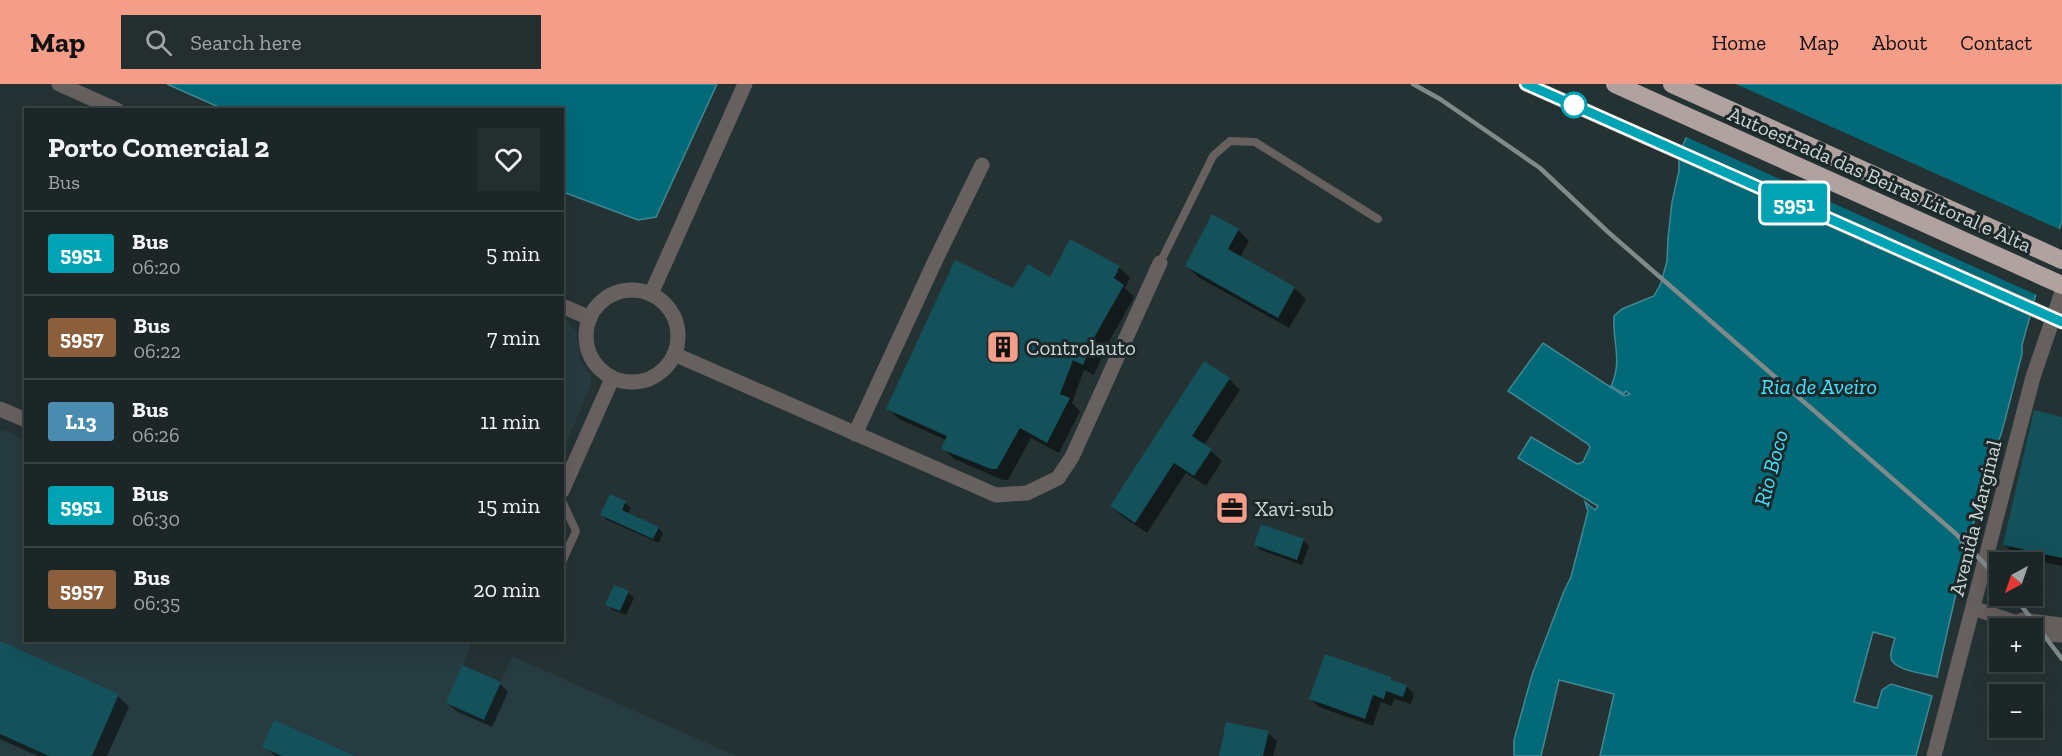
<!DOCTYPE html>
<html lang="en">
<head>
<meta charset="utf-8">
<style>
  :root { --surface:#1c2627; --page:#252e2f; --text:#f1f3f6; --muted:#a0a5a7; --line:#3a4344; --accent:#f49e89 }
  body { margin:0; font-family:"Zilla Slab",serif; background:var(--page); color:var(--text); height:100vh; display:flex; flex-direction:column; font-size:22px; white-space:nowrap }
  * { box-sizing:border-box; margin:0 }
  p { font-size:20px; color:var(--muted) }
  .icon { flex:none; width:33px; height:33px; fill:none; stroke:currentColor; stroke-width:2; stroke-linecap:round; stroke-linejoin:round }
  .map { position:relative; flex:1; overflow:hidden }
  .details { position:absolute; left:24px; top:24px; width:540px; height:534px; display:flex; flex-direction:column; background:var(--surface); border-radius:0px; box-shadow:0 6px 24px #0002,0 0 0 2px var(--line) }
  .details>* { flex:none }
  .badge { padding:0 12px; border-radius:4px; font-size:21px; line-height:39px }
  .needle { width:39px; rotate:220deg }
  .buttons { position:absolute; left:1989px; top:468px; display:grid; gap:12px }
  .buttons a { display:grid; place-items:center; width:54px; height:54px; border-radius:0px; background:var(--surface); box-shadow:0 6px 24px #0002,0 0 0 2px var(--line); font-size:30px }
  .map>.badge { position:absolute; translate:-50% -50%; box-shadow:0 0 0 3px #fff }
  .round { display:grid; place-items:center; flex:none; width:63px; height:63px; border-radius:0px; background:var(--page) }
  .summary { display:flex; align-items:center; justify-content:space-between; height:102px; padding:0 24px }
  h1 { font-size:28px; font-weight:700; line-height:45px }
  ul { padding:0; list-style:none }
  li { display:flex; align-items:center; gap:18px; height:84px; padding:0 24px; border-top:2px solid var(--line) }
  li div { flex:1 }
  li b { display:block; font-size:22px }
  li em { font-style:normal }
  li .badge { min-width:66px; font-weight:700; text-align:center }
  header { display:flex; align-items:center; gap:36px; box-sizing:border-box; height:84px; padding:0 30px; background:var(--accent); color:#111 }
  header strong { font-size:28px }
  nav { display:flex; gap:33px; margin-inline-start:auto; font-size:21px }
  .search { width:420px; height:54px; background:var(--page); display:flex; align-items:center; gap:15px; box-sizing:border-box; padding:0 21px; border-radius:0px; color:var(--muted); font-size:22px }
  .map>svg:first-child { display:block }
  .built { fill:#273c40 }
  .water { fill:#016978; stroke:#3e8994; stroke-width:1.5 }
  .pier { fill:#253234 }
  .shadow { fill:#0007 }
  .building { fill:#13515b }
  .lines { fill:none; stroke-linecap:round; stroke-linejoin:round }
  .lane { stroke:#66605e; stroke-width:8 }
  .street { stroke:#66605e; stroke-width:15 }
  .secondary { stroke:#847b79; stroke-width:15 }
  .highway { stroke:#b0a29f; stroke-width:18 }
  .rail { stroke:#808a8b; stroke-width:4.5 }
  .secondary-bridge { stroke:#847b79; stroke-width:15 }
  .line-casing { stroke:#fff; stroke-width:14 }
  .line { stroke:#00a3b4; stroke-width:9 }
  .stop-dot { fill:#fff; stroke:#00a3b4; stroke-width:3 }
  .labels { text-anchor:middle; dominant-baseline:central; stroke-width:6; stroke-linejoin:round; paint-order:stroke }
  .street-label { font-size:21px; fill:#cdd5d6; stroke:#1c282a }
  .poi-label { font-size:21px; fill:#cdd5d6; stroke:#1c282a; text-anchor:start }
  .water-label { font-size:22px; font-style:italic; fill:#3fe3fe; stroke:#1c282a }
</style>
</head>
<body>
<header>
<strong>Map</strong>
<div class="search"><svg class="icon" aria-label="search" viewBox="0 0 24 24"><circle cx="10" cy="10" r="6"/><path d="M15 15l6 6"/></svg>Search here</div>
<nav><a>Home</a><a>Map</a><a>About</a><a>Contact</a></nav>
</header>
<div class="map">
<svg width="2062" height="672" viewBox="0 0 2062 672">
  <rect width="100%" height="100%" fill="#253234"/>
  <!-- built -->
  <path class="built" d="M563 233 576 247 580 275 591 291V300L563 367Z
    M4 346 25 356 26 556 472 557 463 581 501 598 512 572 736 672H0V349Z"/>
  <!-- water -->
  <path class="water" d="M167 0H717L656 133 638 136 563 108 562 26 223 25Z
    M1710 0H2062V137L2036 210 2022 261V270L2004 340 1973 441 1963 451 1960 457 1964 474 1937 593C1926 590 1891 586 1891 573 1890 567 1894 559 1895 554L1873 548 1854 618 1877 624 1882 606 1891 600 1932 612 1916 672H1600L1614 610 1559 596 1541 672H1514V656L1532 591 1564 507 1571 493 1588 427 1585 418 1595 426 1598 422 1518 374 1531 353 1577 380 1583 378 1590 363 1588 360 1508 307 1543 259 1624 312 1630 310 1626 307 1624 310 1611 302C1623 278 1612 256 1614 232L1622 225 1654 212 1661 199 1667 177 1668 154 1672 118 1679 87V70Z"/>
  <!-- pier -->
  <path class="pier" d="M1706 0H1736L2061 146 2039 212 1684 52Z"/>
  <!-- shadow -->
  <path class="shadow" d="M1238 146 1249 157 1240 173 1294 204 1306 215 1289 244 1198 193 1187 182Z
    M1119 183 1130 194 1125 204 1134 213 1107 261 1094 291 1084 286 1072 319 1080 327 1059 369 1031 354 1008 396H1003L954 375 943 364 946 356 899 335 888 324 1014 206 1051 195Z
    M1229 295 1240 306 1204 361 1222 377 1206 402 1186 389 1147 449 1123 433 1111 422Z
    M2062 334V482L2016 472 2005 461Z
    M625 419 631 424 628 430 658 444 663 449 659 459 607 436 602 431Z
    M1303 456 1309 462 1302 481 1261 466 1256 461Z
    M26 464V475L22 472Z
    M628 509 634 514 626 531 613 526 607 520Z
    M0 563 118 612 129 623 107 672H38L0 655Z
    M1391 595 1394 598 1406 602 1414 610 1411 620 1394 615 1392 622 1381 618 1373 642 1319 623 1311 615Z
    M500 600 508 608 492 643 456 627 447 619Z
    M1268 649 1277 657 1273 672H1221Z
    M264 662 344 672H275Z"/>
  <!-- building -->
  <path class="building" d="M1212 130 1239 145 1228 165 1295 203 1278 234 1185 182Z
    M1070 155 1120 182 1114 194 1124 201 1096 250 1083 281 1073 276 1060 310 1070 314 1047 359 1020 344 997 385H991L941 365 947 352 886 325 955 176 1013 204 1028 180 1050 193Z
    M1204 277 1230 294 1192 352 1212 365 1194 392 1174 379 1135 439 1110 422Z
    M2034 326 2062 333V474L2003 461Z
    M610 410 626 417 622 426 659 443 653 455 600 431Z
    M1261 440 1304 455 1297 476 1254 461Z
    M614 501 629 507 620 527 605 521Z
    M0 557 119 610 92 672H49L0 650Z
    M1325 570 1391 593V596L1407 601 1403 613 1386 607 1384 615 1373 611 1365 635 1309 615Z
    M462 581 501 598 484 636 446 619Z
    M274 636 355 672H282L262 663Z
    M1226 638 1269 647 1263 672H1219Z"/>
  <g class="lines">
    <!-- lane -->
    <path class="lane" d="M1160 179 1213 72 1230 57 1255 58 1378 135
      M562 417 576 447 562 478"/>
    <!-- street -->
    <path class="street" d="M59 0 117 26
      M586 252a46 46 0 1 1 92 0a46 46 0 1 1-92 0Z
      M651 210 745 0
      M562 222 590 234
      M674 270 996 411 1027 409 1058 394 1072 373 1160 179
      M0 325 26 336
      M855 350 936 175 982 81
      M562 407 612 295
      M1973 524 2032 544
      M2022 536 2062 541
      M2032 545 2048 550 2062 551
      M1934 672 2033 293 2062 208"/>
    <!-- secondary -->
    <path class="secondary" d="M1526 0 1645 53"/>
    <!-- highway -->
    <path class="highway" d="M1615 0 2062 201
      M1672 0 2062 176"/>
    <!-- rail -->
    <path class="rail" d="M1413 0 1440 15 1540 84 1608 148 1955 449 2000 496
      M2014 512 2062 575"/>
    <!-- secondary-bridge -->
    <path class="secondary-bridge" d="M1645 53 2062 238"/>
  </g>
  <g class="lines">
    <defs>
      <path id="line" d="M1526 0 2062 238"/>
    </defs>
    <!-- line casing -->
    <use href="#line" class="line-casing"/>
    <!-- line -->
    <use href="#line" class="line"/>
  </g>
  <!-- icons -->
  <defs>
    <symbol id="building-square" viewBox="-11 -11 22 22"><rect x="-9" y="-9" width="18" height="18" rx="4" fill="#f49e89" stroke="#1c282a"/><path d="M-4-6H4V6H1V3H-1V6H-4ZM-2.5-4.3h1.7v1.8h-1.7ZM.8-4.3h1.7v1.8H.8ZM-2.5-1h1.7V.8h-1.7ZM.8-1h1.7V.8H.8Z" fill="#111"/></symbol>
    <symbol id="office-square" viewBox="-11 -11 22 22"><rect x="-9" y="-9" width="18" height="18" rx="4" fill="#f49e89" stroke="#1c282a"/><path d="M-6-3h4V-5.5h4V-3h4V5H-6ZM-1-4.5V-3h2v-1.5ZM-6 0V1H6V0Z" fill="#111"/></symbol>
  </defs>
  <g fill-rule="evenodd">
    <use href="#building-square" x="984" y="244" width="38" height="38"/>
    <use href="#office-square" x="1213" y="405" width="38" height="38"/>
  </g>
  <!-- markers -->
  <circle class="stop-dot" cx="1574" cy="21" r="12"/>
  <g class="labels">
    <!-- street labels -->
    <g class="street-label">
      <text transform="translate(1880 95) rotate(24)">Autoestrada das Beiras Litoral e Alta</text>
      <text transform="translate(1975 434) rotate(-76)">Avenida Marginal</text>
    </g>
    <!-- poi labels -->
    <g class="poi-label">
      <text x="1026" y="263">Controlauto</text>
      <text x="1255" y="424">Xavi-sub</text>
    </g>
    <!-- water labels -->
    <g class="water-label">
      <text x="1819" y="302">Ria de Aveiro</text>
      <text transform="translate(1771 384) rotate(-75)">Rio Boco</text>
    </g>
  </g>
</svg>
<div class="buttons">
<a><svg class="needle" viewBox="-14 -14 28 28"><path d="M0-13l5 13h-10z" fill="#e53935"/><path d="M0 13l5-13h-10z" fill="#a0a5a7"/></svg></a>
<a>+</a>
<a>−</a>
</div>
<b class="badge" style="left:1794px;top:119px;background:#00a3b4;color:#fff">5951</b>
<section class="details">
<div class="summary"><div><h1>Porto Comercial 2</h1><p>Bus</p></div><a class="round"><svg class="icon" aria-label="heart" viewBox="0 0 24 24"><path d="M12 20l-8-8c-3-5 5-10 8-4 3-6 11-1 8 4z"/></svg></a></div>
<ul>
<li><span class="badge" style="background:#00a3b4;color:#fff">5951</span><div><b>Bus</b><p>06:20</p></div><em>5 min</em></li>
<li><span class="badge" style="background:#8b5e3c;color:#fff">5957</span><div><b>Bus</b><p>06:22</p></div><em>7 min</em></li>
<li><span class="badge" style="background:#498cb0;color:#fff">L13</span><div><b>Bus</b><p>06:26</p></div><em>11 min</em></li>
<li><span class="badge" style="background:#00a3b4;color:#fff">5951</span><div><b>Bus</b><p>06:30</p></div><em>15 min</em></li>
<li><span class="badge" style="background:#8b5e3c;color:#fff">5957</span><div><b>Bus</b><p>06:35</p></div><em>20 min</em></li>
</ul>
</section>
</div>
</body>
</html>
